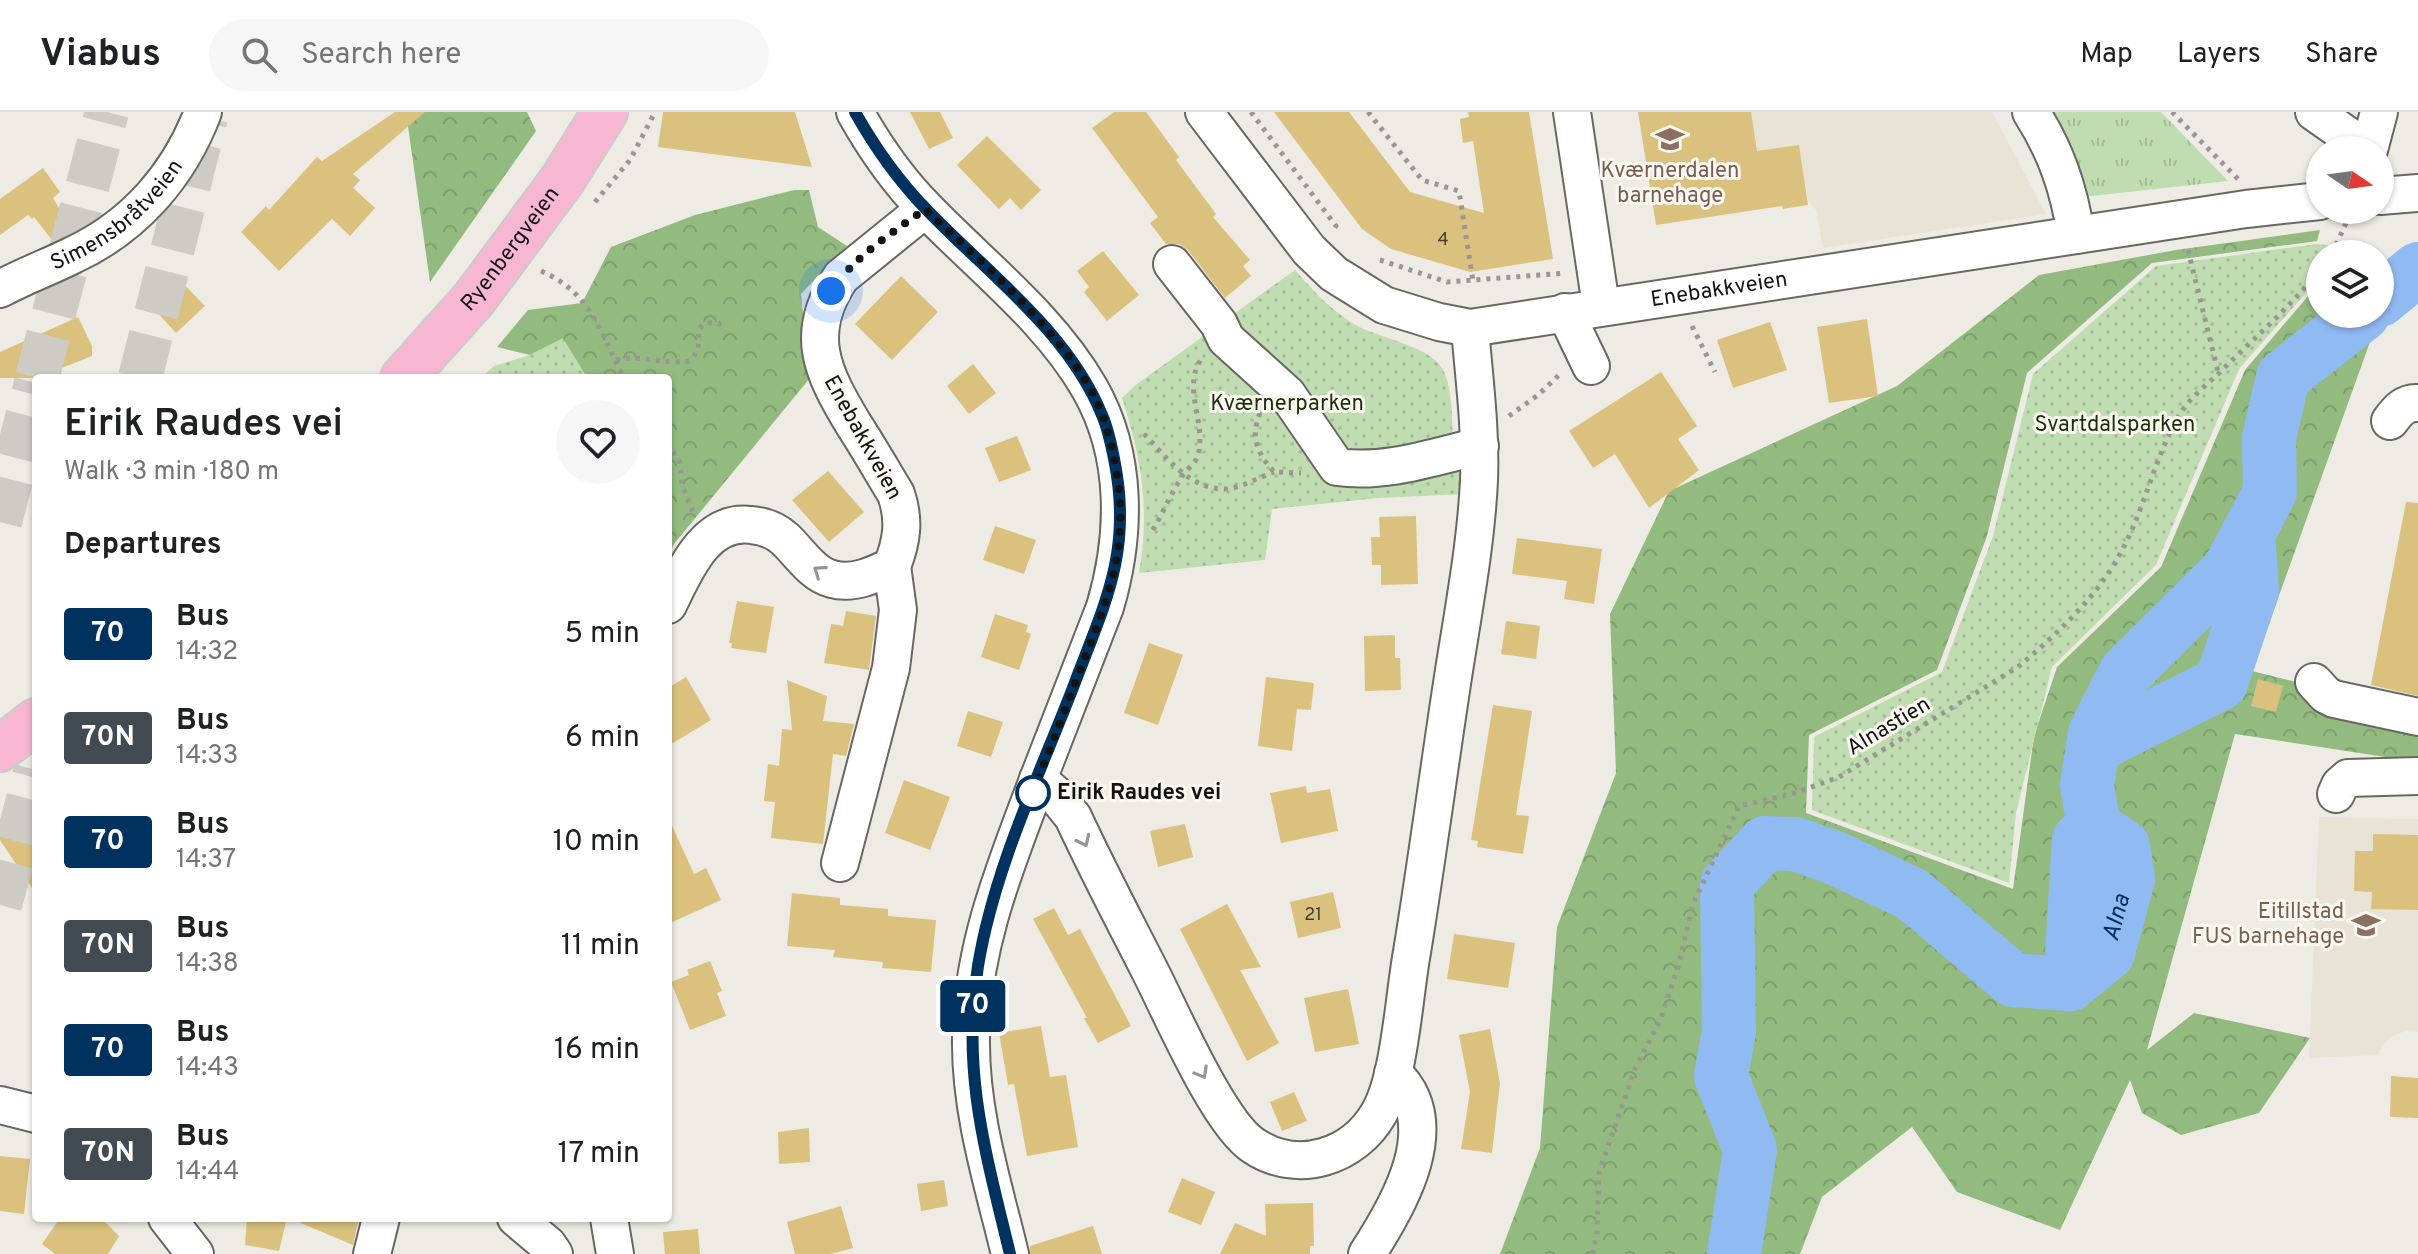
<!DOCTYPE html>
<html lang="en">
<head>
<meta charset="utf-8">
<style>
  :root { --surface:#fff; --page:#f6f6f6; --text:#202124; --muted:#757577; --line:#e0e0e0 }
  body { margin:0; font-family:Overpass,sans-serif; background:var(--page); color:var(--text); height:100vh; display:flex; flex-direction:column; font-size:30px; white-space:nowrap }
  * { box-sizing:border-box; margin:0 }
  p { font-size:26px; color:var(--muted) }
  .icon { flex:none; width:44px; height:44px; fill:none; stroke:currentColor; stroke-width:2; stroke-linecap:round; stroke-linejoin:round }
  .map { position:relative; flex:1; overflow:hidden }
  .panel { position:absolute; left:32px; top:262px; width:640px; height:848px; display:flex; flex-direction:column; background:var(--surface); border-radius:8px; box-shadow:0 2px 6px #0004 }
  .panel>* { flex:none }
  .badge { padding:0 16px; border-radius:6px; font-size:28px; line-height:52px }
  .needle { width:52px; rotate:103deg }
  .controls { position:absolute; left:2306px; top:24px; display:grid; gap:16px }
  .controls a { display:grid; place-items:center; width:88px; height:88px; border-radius:50%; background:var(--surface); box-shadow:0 2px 6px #0004; font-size:40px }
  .you { position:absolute; width:40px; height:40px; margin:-20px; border:6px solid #fff; border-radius:50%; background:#1a73e8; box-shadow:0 0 0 12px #1a73e833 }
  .map>.badge { position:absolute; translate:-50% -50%; box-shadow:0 0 0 4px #fff }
  h2 { padding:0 32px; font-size:30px; line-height:72px }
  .round { display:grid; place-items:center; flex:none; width:84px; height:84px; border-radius:42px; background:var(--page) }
  .overview { display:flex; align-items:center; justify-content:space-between; height:136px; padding:0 32px }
  h1 { font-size:38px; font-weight:600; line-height:60px }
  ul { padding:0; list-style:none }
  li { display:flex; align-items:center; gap:24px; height:104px; padding:0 32px }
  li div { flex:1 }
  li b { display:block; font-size:30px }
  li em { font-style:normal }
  li .badge { min-width:88px; font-weight:700; text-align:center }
  header { display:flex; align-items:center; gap:48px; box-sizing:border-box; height:112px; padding:0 40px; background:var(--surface); border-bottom:2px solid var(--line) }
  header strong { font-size:38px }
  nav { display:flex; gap:44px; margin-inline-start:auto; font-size:28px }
  .search { width:560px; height:72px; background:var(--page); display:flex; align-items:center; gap:20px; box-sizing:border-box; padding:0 28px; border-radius:44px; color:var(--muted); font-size:30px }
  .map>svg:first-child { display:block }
  .built { fill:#e8e3d4 }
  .grass { fill:url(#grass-tufts) }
  .forest { fill:url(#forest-crowns) }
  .park { fill:url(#park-dots) }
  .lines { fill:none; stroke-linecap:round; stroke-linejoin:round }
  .river { stroke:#90bbf2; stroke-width:54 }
  .building { fill:#dac17d }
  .highway-tunnel { stroke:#cdcbc4; stroke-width:44; stroke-dasharray:44 22; stroke-linecap:butt }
  .minor-casing { stroke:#696761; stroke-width:40 }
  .major-casing { stroke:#cbcbcb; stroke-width:48 }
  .path { stroke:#9a9792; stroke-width:5; stroke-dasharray:4 6; stroke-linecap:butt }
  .minor { stroke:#fff; stroke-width:36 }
  .major { stroke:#f7b7d1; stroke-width:44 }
  .oneway { stroke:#959594 }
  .line-casing { stroke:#fff; stroke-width:18 }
  .line { stroke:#003260; stroke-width:12 }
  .walk { stroke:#141311; stroke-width:8; stroke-dasharray:0 14.4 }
  .stop-dot { fill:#fff; stroke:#003260; stroke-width:4 }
  .labels { text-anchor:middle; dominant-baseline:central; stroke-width:6; stroke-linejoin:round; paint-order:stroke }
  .number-label { font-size:18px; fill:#463e2c }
  .education-label { font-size:22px; fill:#785e54; stroke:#fbf8f1 }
  .street-label { font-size:22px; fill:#141311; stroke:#fbf8f1 }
  .park-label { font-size:22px; fill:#183208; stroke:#fbf8f1 }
  .stop-label { font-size:22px; font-weight:bold; fill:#141311; stroke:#fbf8f1; text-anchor:start }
  .water-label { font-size:24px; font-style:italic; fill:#033061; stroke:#fbf8f1 }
</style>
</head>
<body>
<header>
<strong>Viabus</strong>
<div class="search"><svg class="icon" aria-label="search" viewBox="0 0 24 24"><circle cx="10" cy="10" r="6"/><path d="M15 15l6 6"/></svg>Search here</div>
<nav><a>Map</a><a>Layers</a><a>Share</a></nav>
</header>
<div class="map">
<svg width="2418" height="1142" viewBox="0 0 2418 1142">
  <defs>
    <pattern id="grass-tufts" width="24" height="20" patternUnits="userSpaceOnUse" patternTransform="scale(2)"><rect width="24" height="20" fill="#bfddb1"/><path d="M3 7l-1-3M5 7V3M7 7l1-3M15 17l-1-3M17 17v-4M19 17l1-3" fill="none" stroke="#a3bd97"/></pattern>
    <pattern id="forest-crowns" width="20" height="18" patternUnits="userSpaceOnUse" patternTransform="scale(2)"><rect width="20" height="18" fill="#93bb80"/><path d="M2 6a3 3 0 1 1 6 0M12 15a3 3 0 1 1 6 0" fill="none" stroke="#7ea06e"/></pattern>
    <pattern id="park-dots" width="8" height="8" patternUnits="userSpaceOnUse" patternTransform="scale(2)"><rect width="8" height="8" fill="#bfddb1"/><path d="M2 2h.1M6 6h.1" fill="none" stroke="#a3bd97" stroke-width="1.8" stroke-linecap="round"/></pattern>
  </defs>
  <rect width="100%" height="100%" fill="#eeebe4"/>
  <!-- built -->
  <path class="built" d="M1750 0H1992L2046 102 1823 136 1816 98 1808 88 1799 33 1757 40Z
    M2319 705 2418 707V920L2405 919 2393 924 2385 930 2378 943 2309 946Z"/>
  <!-- grass -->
  <path class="grass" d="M2048 0H2161L2228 69 2083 85Z"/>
  <!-- forest -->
  <path class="forest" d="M406 0H527L536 19 430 170Z
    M794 78H809L818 115 847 134 801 182 810 266 674 432 668 444V266H587L563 227 530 243 497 235 528 198 582 191 611 135 695 103Z
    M2320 118 2317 129 2152 151 2027 261 1987 424 1937 558 1809 623 1806 701 2013 777 2034 624 2057 555 2161 455 2245 258 2320 170V202H2380L2252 559 2418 600V650L2235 622 2147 938 2194 901 2310 926 2259 1001 2181 1023 2142 1001 2130 968 2060 1118 1957 1080 1912 1015 1822 1085 1800 1142H1500L1540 1036 1557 815 1616 661 1610 502 1669 379 1897 274 2039 163 2176 138Z"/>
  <!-- park -->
  <path class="park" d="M2316 132 2346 135 2340 142H2320V165L2239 257 2156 453 2052 555 2016 701 2009 771 1812 698 1814 625 1942 560 1993 424 2033 262 2156 154Z
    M1295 158C1313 179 1331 198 1354 212 1379 227 1426 232 1442 256 1455 277 1452 328 1453 354L1465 363V382L1379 386 1272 397 1265 448 1139 461C1150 397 1142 348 1122 286L1137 272Z
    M563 226 587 266H480L494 254 530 243Z"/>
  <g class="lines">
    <!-- river -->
    <g class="river">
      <path d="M2380 188 2418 157"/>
      <path d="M2093 635 2221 571 2252 479 2248 422"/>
      <path d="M2070 872 2079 728 2094 712"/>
      <path id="s1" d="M1734 1142 1750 1038 1721 964 1729 919 1727 772 1765 731 1795 732 1835 746 1912 782 2013 868 2070 872 2108 841 2128 767 2123 734 2094 715 2087 673 2095 621 2126 560 2229 458 2248 422 2270 380 2269 326 2283 265 2363 202"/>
    </g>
  </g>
  <!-- building -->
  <path class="building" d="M395 0H425L353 62 360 68 353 76 375 96 350 124 332 107 279 159 241 120 266 94 269 98 317 45 322 49Z
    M663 0H795L812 55 658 35Z
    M910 0H940L953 26 929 37Z
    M1114 0H1146L1179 45 1176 48 1216 102 1213 105 1250 148 1243 154 1251 164 1225 186 1188 138 1179 132H1166L1150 111 1158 105 1092 16Z
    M1274 0H1349L1410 80 1484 101 1473 29 1463 31 1460 7 1469 5 1468 0H1529L1553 147 1470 160 1391 137 1362 117Z
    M1638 0H1751L1757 39 1799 33 1808 93 1783 97 1782 94 1656 113Z
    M987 24 1041 78 1021 98 1010 86 999 97 957 53Z
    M43 56 60 80 53 86 71 116 52 128 34 105 32 107 28 103 0 123V87Z
    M1103 139 1139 183 1107 209 1084 180 1089 175 1077 159Z
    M172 160 205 194 176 221 144 186Z
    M901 164 938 200 892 248 855 212Z
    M78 205 92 234V244L59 257 64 266H0V240Z
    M1867 207 1878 284 1829 291 1817 215Z
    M1770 210 1787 258 1733 276 1717 228Z
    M973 252 996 281 969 302 947 274Z
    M1661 260 1697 314 1678 327 1699 358 1649 396 1615 342 1593 356 1569 319Z
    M1017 324 1031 358 999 370 985 336Z
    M828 359 864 400 829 430 792 388Z
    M2406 390 2418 391V584L2371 573Z
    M1416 404 1418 472 1381 473V453H1372L1371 425H1380L1379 405Z
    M995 414 1036 428 1024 462 983 448Z
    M1517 426 1602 437 1594 492 1564 487 1567 469 1512 462Z
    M737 489 774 495 766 541 731 536 732 531H729Z
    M846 499 876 504 869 558 824 551 831 512 843 514Z
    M995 502 1028 513 1026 520 1031 522 1019 558 981 545Z
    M1506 509 1540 514 1536 547 1501 542Z
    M1395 523V546H1400L1401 578 1365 579 1364 524Z
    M1149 531 1183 543 1158 613 1124 601Z
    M686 565 711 608 668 634V576Z
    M1266 565 1314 571 1311 598 1297 597 1292 639 1258 634Z
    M2258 567 2283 574 2276 600 2251 594Z
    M787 568 827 584 823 609 854 612 846 644 833 642 823 732 771 726 775 690 764 689 768 652 779 654 782 617 792 618Z
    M1493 593 1532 599 1516 703 1529 704 1523 742 1477 735 1478 729 1471 728Z
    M968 599 1003 610 991 645 957 634Z
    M904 668 950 685 930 738 885 721Z
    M1306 674 1307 681 1330 677 1338 719 1281 731 1270 681Z
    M36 691V782L0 728V715Z
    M668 705 694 762 706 756 721 788 668 812Z
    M1185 712 1193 745 1158 755 1150 719Z
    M2373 722 2418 723V798L2371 797 2372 780 2354 779 2355 739H2373Z
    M1333 780 1341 816 1298 826 1290 790Z
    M792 781 840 786V793L888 797V804L936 808 931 860 882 856 883 850 833 845 835 838 787 834Z
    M1227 792 1261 855 1240 858 1279 931 1247 949 1180 817Z
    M1054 796 1068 823 1080 817 1131 914 1098 931 1084 906H1087L1033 807Z
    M1454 822 1515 831 1508 876 1447 867Z
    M710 849 722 879 717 881 726 904 690 918 671 870 689 863 687 858Z
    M1348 877 1359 932 1315 940 1304 886Z
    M1041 914 1050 965 1066 963 1078 1035 1027 1044 1014 972 1008 973 999 921Z
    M1490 917 1500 971 1492 1041 1461 1037 1470 980 1459 923Z
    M2391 964 2418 966V1006L2390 1005Z
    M1294 980 1307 1009 1282 1019 1270 990Z
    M809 1016 810 1050 779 1052 778 1020Z
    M0 1044 30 1047 24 1102 0 1099Z
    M1182 1066 1215 1080 1201 1113 1168 1100Z
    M944 1068 948 1094 921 1099 917 1072Z
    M1313 1091 1314 1134H1310V1142H1220L1235 1111 1266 1124 1265 1092Z
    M841 1094 853 1136 831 1142H795L787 1110Z
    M60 1106H101L119 1124 108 1142H55L42 1132Z
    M247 1106H287L279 1139 245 1133Z
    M289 1106H359L353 1133Z
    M1093 1114 1102 1142H1030V1134Z
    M698 1117 700 1142H665L663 1120Z"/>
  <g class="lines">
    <!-- highway-tunnel -->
    <path class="highway-tunnel" d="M37 266 107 0
      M140 266 206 5
      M0 410 36 271
      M0 793 36 658"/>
    <defs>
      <g id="minor">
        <path d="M855 0C874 34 899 70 927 98 982 155 1050 207 1090 277 1128 344 1126 424 1105 495 1083 551 1061 608 1039 665 1007 750 971 835 971 927 970 1000 993 1072 1010 1142"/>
        <path id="s2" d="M1204 0 1309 138 1334 162 1384 193 1439 210 1470 216 2246 97 2320 89"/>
        <path d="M1572 0 1601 194"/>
        <path d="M2031 0C2056 39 2069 77 2076 123"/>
        <path d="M2314 0 2354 28 2363 38"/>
        <path d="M2369 38 2379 0"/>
        <path d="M2380 84 2418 81"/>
        <path d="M1172 152 1219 212 1226 227 1287 282 1337 355C1385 362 1433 345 1480 334"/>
        <path id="s3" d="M0 177C24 164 49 155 73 143 135 114 179 63 203 0"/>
        <path d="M1565 200 1591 254"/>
        <path d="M2390 309C2398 298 2405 290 2418 291"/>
        <path d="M668 493C685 459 705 407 751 413 764 414 775 418 785 427 799 440 812 462 832 467 853 473 874 463 892 454 902 429 905 408 896 382 882 359 869 336 854 313 822 260 803 222 841 165L925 97"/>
        <path d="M2314 570 2326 583 2334 587 2418 605"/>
        <path d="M1038 667 1053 680 1073 705C1097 757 1124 808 1150 859 1171 900 1219 1012 1254 1034 1298 1063 1354 1045 1379 1001 1400 965 1404 883 1412 840 1427 748 1439 656 1453 565 1463 500 1476 433 1479 368 1481 317 1474 266 1470 216"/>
        <path d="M2336 682 2340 673 2348 666 2418 664"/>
        <path d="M840 751 891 556 898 498 892 454"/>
        <path d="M0 993 36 1002"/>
        <path d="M167 1106 195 1142"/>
        <path d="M516 1106 548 1133 554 1142"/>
        <path d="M609 1106 615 1142"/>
        <path d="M372 1142 381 1106"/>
        <path d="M1367 1142C1399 1093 1447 1011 1393 961"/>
      </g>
      <g id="major">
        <path id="s4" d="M403 266 474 187 563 67 605 0"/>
        <path d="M0 637 36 609"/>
      </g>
    </defs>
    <!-- minor casing -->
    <use href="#minor" class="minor-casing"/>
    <!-- major casing -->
    <use href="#major" class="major-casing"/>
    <!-- path -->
    <path class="path" d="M1251 0 1336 114 1333 117
      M1368 0 1422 68 1459 79 1473 169
      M2172 0 2238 67
      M595 90 630 48 655 0
      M2188 138 2218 260
      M2332 142 2346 111
      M1380 148 1447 170 1566 161
      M541 159C592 181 600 221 624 266
      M1692 214 1715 260
      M616 248C641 242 662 253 690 249 699 239 700 231 698 218 706 208 713 210 724 213
      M1260 301C1250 325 1257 341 1274 360L1301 361
      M1509 304 1538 283 1560 262
      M1144 322C1167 346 1190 378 1226 377 1241 376 1259 365 1274 360
      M668 331 680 351 682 373 693 400
      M1153 418C1163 400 1172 380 1183 363 1188 356 1196 351 1198 343 1207 310 1180 273 1203 245
      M1593 1142 1597 1119 1599 1060 1635 957 1661 906 1678 855 1693 792 1739 694 1792 682 1839 665 2018 555C2056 523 2097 485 2120 442 2145 397 2154 346 2180 302 2189 287 2205 274 2218 262 2253 227 2290 196 2320 157"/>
    <!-- minor -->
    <use href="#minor" class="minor"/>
    <!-- major -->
    <use href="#major" class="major"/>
  </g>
  <!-- one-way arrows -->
  <defs><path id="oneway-chevron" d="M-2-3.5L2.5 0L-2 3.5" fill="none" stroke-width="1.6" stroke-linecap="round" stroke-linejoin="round" transform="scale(2)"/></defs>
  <g class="oneway">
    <use href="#oneway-chevron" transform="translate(819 459) rotate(-145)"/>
    <use href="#oneway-chevron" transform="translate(1084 729) rotate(64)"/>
    <use href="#oneway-chevron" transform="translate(1202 961) rotate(61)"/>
  </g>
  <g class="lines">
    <defs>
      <path id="line" d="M855 0C874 34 899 69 926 97 987 161 1068 219 1102 303 1109 319 1112 336 1115 352 1132 441 1104 493 1074 573 1039 664 994 757 978 854 961 959 986 1042 1010 1142"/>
    </defs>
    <!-- line casing -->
    <use href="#line" class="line-casing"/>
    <!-- line -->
    <use href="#line" class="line"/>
    <!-- walk -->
    <path class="walk" d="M831 179C854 145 892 121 925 97 980 148 1051 210 1090 276 1103 299 1110 325 1115 351 1132 439 1106 489 1076 569 1060 611 1044 653 1027 694L1033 681"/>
  </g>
  <!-- icons -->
  <defs>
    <symbol id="school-bare" viewBox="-9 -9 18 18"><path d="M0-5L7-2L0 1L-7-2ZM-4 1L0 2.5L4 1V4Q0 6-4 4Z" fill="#8d6e63" stroke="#fbf8f1" stroke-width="2.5" paint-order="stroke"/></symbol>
  </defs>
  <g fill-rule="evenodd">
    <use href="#school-bare" x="1650" y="7" width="40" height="40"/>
    <use href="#school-bare" x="2346" y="793" width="40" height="40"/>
  </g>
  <!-- markers -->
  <circle class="stop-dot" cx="1033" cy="681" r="16"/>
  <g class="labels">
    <!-- number labels -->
    <g class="number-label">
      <text x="1443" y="128">4</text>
      <text x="1313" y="803">21</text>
    </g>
    <!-- education labels -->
    <g class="education-label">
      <text x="1670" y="59">Kværnerdalen<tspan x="1670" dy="25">barnehage</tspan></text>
      <text x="2344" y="800" text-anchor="end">Eitillstad<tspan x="2344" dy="25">FUS barnehage</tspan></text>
    </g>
    <!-- street labels -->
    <g class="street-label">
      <text stroke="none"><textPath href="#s3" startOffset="140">Simensbråtveien</textPath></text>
      <text stroke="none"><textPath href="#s4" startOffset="168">Ryenbergveien</textPath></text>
      <text stroke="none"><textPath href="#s2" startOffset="608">Enebakkveien</textPath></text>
      <text transform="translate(862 326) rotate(61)">Enebakkveien</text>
      <text transform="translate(1889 615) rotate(-31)">Alnastien</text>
    </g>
    <!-- park labels -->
    <g class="park-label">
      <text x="1287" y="292">Kværnerparken</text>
      <text x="2115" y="313">Svartdalsparken</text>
    </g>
    <!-- stop labels -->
    <g class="stop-label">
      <text x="1057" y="681">Eirik Raudes vei</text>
    </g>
    <!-- water labels -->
    <g class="water-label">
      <text stroke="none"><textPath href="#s1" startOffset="866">Alna</textPath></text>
    </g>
  </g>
</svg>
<div class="controls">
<a><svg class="needle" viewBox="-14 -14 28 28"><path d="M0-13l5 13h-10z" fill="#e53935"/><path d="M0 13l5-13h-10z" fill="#757577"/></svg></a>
<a><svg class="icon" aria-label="layers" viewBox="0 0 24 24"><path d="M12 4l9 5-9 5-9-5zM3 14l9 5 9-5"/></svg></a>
</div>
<div class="you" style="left:831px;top:179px"></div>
<b class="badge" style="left:973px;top:894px;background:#003260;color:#fff">70</b>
<section class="panel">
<div class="overview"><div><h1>Eirik Raudes vei</h1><p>Walk · 3 min · 180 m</p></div><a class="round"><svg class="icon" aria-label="heart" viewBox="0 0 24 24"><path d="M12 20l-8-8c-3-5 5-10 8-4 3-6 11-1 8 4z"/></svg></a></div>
<h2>Departures</h2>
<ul>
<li><span class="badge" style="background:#003260;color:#fff">70</span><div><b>Bus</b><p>14:32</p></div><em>5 min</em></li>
<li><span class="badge" style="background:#424a52;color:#fff">70N</span><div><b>Bus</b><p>14:33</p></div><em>6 min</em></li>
<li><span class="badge" style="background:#003260;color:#fff">70</span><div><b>Bus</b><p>14:37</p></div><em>10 min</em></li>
<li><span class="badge" style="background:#424a52;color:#fff">70N</span><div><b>Bus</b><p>14:38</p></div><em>11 min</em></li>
<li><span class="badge" style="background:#003260;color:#fff">70</span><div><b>Bus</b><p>14:43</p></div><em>16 min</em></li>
<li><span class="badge" style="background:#424a52;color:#fff">70N</span><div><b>Bus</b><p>14:44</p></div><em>17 min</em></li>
</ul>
</section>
</div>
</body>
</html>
